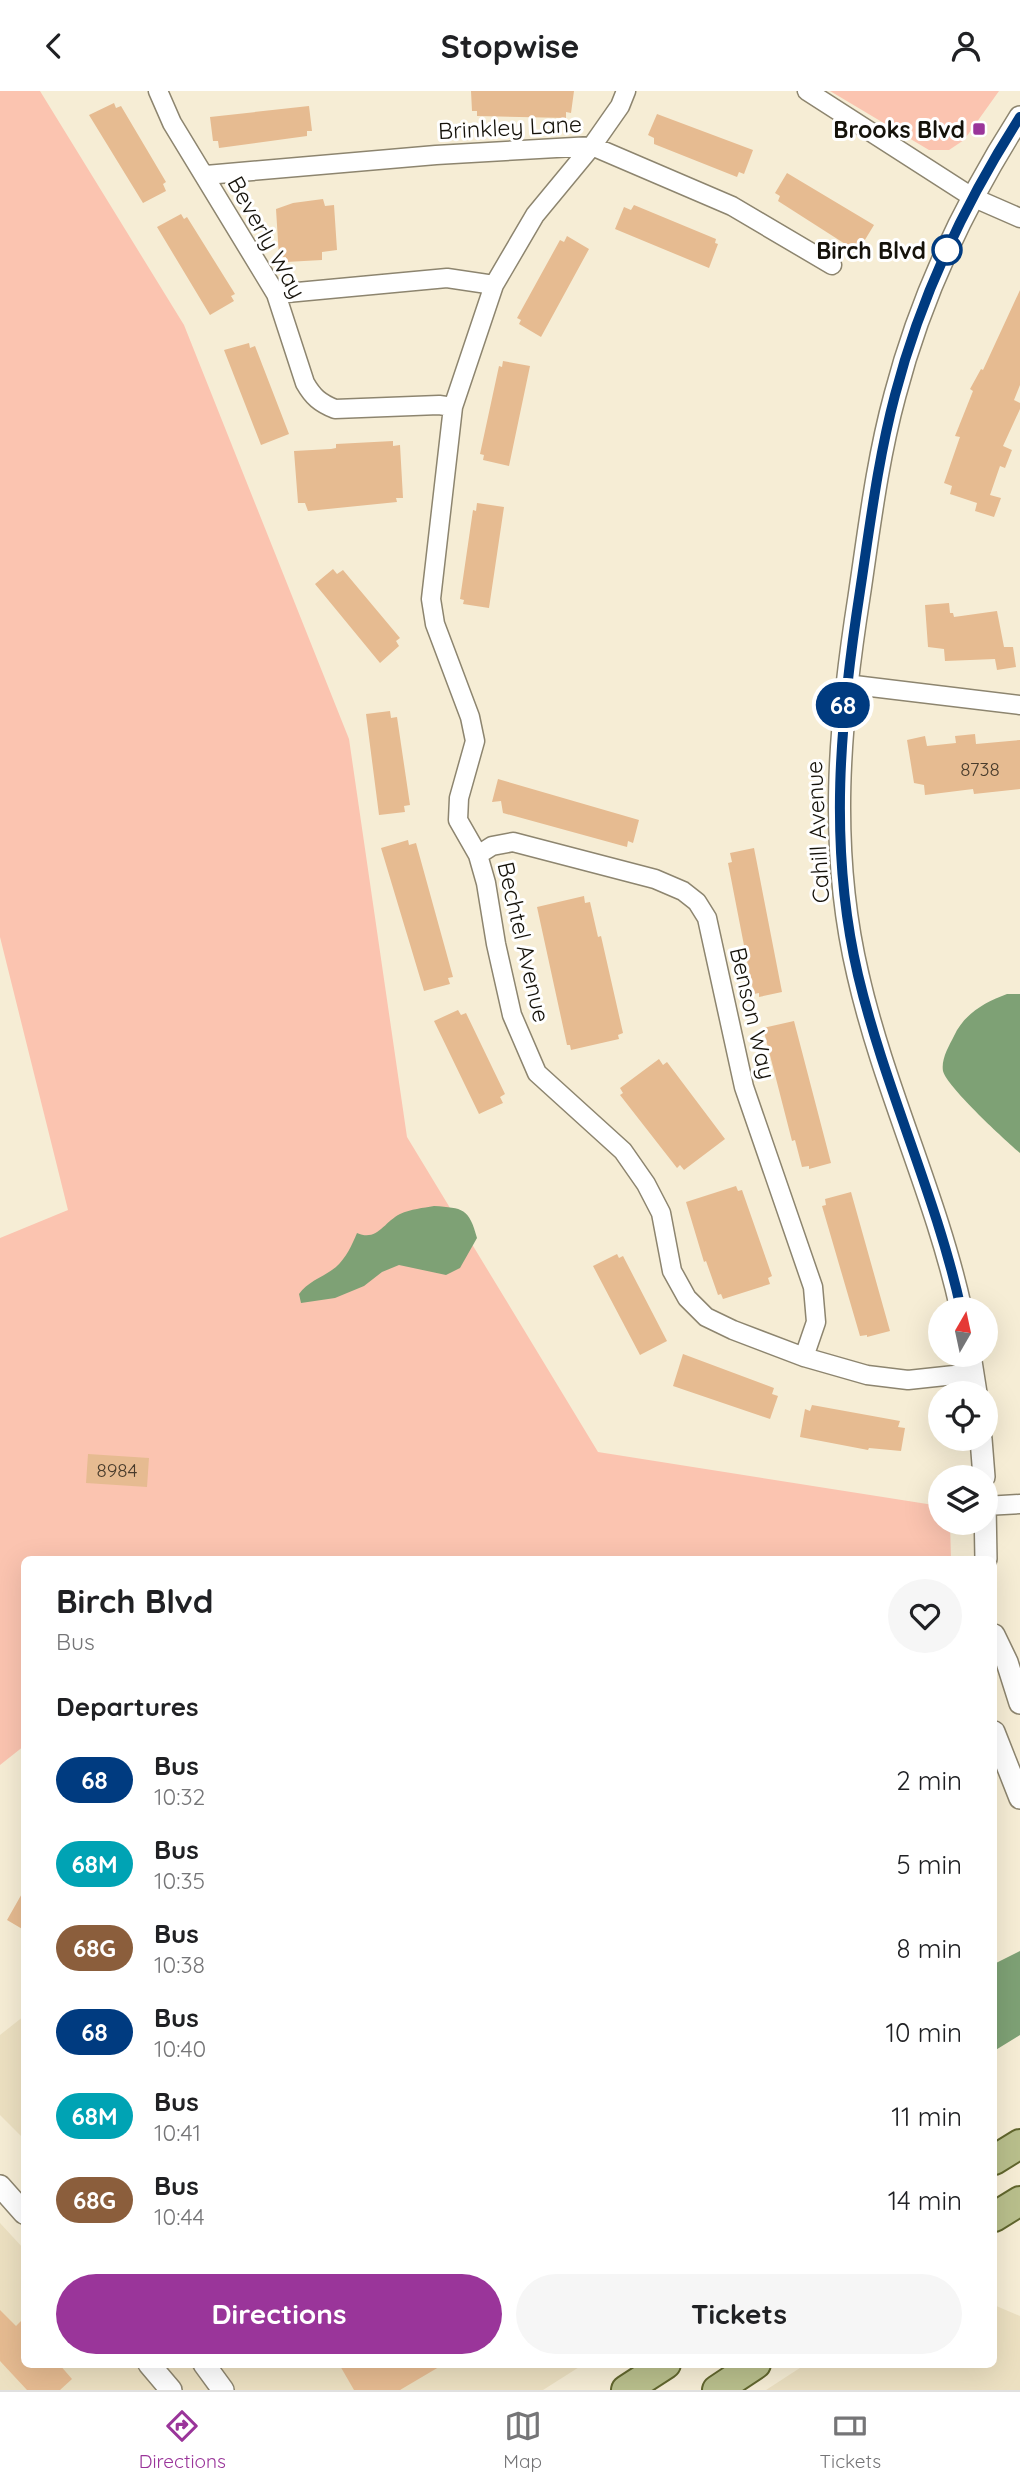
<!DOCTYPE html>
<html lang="en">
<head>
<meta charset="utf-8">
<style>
  :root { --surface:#fff; --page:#f6f6f6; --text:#202124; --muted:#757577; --line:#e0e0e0; --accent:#9a359a }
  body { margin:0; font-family:Quicksand,sans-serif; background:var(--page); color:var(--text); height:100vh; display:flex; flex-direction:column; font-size:26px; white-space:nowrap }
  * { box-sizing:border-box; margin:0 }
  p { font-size:23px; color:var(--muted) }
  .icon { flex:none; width:38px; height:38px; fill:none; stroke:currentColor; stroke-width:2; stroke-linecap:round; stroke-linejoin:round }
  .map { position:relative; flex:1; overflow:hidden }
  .panel { position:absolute; left:21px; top:1465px; width:976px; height:812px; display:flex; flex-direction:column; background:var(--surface); border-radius:10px; box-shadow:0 7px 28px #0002 }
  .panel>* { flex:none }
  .badge { padding:0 14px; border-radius:23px; font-size:24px; line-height:46px }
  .needle { width:46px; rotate:9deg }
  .buttons { position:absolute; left:928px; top:1206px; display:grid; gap:14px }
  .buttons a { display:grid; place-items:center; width:70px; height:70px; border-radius:50%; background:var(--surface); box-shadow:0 7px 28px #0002; font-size:35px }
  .map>.badge { position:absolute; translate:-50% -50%; box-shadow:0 0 0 4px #fff }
  h2 { padding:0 35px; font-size:26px; line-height:63px }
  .round { display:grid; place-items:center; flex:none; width:74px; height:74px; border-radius:37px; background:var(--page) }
  .summary { display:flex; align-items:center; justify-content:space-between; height:119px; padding:0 35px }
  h1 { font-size:33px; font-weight:800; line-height:52px }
  .button { display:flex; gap:14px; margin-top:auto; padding:14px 35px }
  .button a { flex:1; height:80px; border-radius:42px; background:var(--accent); color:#fff; font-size:28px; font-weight:800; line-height:80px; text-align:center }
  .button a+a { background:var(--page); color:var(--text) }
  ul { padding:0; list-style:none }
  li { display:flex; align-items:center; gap:21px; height:84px; padding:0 35px }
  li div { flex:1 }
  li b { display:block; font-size:26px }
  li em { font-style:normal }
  li .badge { min-width:77px; font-weight:700; text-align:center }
  header { display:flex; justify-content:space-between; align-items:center; height:91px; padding:0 35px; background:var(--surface); font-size:32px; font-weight:800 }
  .dock { display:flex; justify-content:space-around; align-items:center; height:98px; border-top:2px solid var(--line); background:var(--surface); font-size:19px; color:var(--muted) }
  .dock a { display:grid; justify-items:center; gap:4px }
  .dock .current { color:var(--accent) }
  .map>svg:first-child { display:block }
  .built { fill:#ece0c1 }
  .green { fill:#fbc4b0 }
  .water { fill:#7ea175 }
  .building { fill:#e6bb91 }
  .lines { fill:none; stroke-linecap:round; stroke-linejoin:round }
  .minor-casing { stroke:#8d856f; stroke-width:21 }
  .tertiary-casing { stroke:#8d856f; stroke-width:24 }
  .primary-casing { stroke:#61662d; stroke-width:32 }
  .minor { stroke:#fff; stroke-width:18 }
  .tertiary { stroke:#fff; stroke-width:21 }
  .primary { stroke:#b9bf8c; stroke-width:28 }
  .line-casing { stroke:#fff; stroke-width:16 }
  .line { stroke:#003b80; stroke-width:10 }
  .poi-dot { fill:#9a359a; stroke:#fff; stroke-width:2.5 }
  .stop-dot { fill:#fff; stroke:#003b80; stroke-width:3.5 }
  .labels { text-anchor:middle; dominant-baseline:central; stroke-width:6; stroke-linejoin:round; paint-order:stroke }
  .number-label { font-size:19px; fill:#493c2c }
  .street-label { font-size:23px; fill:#15120a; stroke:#fff }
  .poi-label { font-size:23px; font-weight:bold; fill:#15120a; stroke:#fff; text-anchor:end }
  .stop-label { font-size:23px; font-weight:bold; fill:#15120a; stroke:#fff; text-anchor:end }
</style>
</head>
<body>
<header><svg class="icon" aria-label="back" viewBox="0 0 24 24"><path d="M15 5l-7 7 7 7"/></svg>Stopwise<svg class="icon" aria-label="person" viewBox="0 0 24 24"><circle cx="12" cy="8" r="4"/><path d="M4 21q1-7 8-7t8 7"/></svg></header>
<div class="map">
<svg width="1020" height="2299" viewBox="0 0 1020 2299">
  <rect width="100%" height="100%" fill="#f6edd5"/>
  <!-- built -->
  <path class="built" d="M24 1925V2048L0 2024V1944Z
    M0 2132 24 2158V2273H584L543 2299H0Z
    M994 2214 1020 2225V2299H766L806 2273H994Z"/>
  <!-- green -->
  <path class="green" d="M0 0H40L184 234 349 648 407 1046 598 1361 940 1415V1432H950L951 1468H24V1655L0 1674V1147L68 1119 0 846Z
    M830 0H999L964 49 949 59H929Z"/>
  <!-- water -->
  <path class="water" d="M1007 903H1020V1062C1005 1049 947 996 943 980 941 968 949 955 954 945 964 923 985 911 1007 903Z
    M434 1115C463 1117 469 1117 477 1147L460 1177 446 1184 399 1174 382 1181 364 1195 335 1207 301 1212 299 1203C308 1190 324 1186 336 1176 346 1167 352 1154 357 1142 377 1151 384 1131 400 1123 411 1118 423 1117 434 1115Z
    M1020 1860V1944L994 1960V1873Z"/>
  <!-- building -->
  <path class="building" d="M471 0H574L571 22 566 21V27L477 25V20H472Z
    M114 12 116 17 121 15 166 91 163 93 166 100 143 112 89 24Z
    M309 15 312 40H307V45L219 57 218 50H213L210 26Z
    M657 23 753 59 744 83 739 81 737 86 654 53V47L648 44Z
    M787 82 874 134 860 157 855 154 853 158 778 110 780 105 775 102Z
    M323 108 325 115 334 114 337 159 322 161V169L286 171V166H279L276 118 293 112Z
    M634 114 716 148 715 152 718 153 709 177 615 138 624 116 631 119Z
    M181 123 184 128 187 126 235 203 231 205 234 210 210 224 157 136Z
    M567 145 589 158 541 246 519 233 521 229 517 227 560 149 564 151Z
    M1020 199V294L1014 309 1020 312V318L1003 355 1012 359 1005 377 1000 375 990 404 1001 407 994 426 975 420 977 412 950 403 952 395 944 392 960 346 955 345 973 300 970 298 981 278 983 279Z
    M249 252 250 257 255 255 289 343 261 354 224 259Z
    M503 270 530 275 509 375 483 369 484 364 480 363 499 275 502 276Z
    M393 350V355L400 354 403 407H396L397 411 308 420 305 412H298L294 360 331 358 336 357V353Z
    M477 412 504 416 489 517 463 513 464 509 460 508 473 419 476 420Z
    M333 478 337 483 343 479 400 547 396 550 399 555 380 572 315 493Z
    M949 512 950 522H953L954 526 997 520 1004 556H1013L1016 576 997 579 995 568 945 570 944 558 928 556 925 514Z
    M390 620 391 627 397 626 410 714 404 715 405 721 379 724 366 623Z
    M975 643 976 653 1020 649V698L974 703 973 698 925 704 924 694 914 692 907 649 925 645 927 655 956 652 955 645Z
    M498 688 639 729 633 752 628 750 627 756 503 722 501 710 492 711Z
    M408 749 409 754 416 752 453 886 448 887 450 893 424 900 381 757Z
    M754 757 782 901 759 906V902L754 903 748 875 728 772 732 771 730 762Z
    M584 805 585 812 590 811 598 846 601 845 623 942 618 944 619 948 571 959 570 954H567L537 816Z
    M458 919 461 924 466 922 505 1003 500 1006 503 1012 479 1023 434 930Z
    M794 930 831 1072 809 1078V1075L802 1076 795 1049 792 1050 763 937Z
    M659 968 663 974 667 971 725 1048 684 1079 680 1074 677 1077 620 1004 623 1002 620 997Z
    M736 1095 738 1100 742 1099 772 1185 768 1187 770 1193 723 1208 721 1203 718 1204 706 1170 704 1171 686 1111Z
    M851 1101 890 1240 867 1246V1244L860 1245 822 1115 826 1114 825 1108Z
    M617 1163 619 1167 623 1165 667 1250 640 1264 593 1175Z
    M683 1263 774 1297 772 1303 778 1305 770 1328 673 1295Z
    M812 1314 900 1330 898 1336 905 1337 901 1360 869 1357 868 1359 800 1346 805 1318 810 1320Z
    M88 1363 149 1367 147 1396 86 1392Z
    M24 1799V1839L7 1829Z
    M0 2219 16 2235 24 2227V2273H59L72 2288 60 2299H27L0 2270Z
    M339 2273H444L400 2299H354Z"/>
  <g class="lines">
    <defs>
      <path id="minor" d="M158 0 172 32 276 203 305 292C313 306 320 312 335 318L439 314 453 316
        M626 0 620 15 592 55 535 124 494 194 453 316 431 508 435 533 470 626 475 650 459 707 458 729 478 764 486 792 496 853 512 924 537 982 623 1060 646 1093 661 1122 672 1180 687 1207 706 1226 733 1239 804 1266 867 1284 908 1289 973 1282
        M807 0 972 106 1020 127
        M206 84 436 64 592 55 732 115 832 174
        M276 203 447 187 494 194
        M846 593 1020 614
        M478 764 492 755 513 751 655 788 683 800 697 811 707 827 744 996 813 1196 816 1231 804 1266
        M985 1415 1020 1413"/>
      <path id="tertiary" d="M961 1218C936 1104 884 998 858 884 828 758 839 633 859 506 869 439 877 370 895 304 921 204 965 112 1020 26
        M970 1264 976 1302
        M981 1348 984 1386
        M985 1414 986 1468
        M994 1544 1007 1571 1020 1612
        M994 1641 1020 1707
        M0 2095 24 2122
        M149 2273 171 2299
        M204 2273 223 2299"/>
      <path id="primary" d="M994 2069 1020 2053
        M994 2126 1020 2110
        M626 2299 666 2273
        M717 2299 756 2273"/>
    </defs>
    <!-- minor casing -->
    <use href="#minor" class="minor-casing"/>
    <!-- tertiary casing -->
    <use href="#tertiary" class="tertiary-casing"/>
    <!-- primary casing -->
    <use href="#primary" class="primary-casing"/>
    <!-- minor -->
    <use href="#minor" class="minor"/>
    <!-- tertiary -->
    <use href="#tertiary" class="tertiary"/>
    <!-- primary -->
    <use href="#primary" class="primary"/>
  </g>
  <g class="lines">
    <defs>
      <path id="line" d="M961 1218C936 1104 885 998 858 884 828 756 840 629 860 500 870 434 878 368 895 304 921 204 965 112 1020 26"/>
    </defs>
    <!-- line casing -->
    <use href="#line" class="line-casing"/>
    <!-- line -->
    <use href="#line" class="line"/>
  </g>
  <!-- markers -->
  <rect class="poi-dot" x="972" y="31" width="14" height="14" rx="3.5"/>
  <circle class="stop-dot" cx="947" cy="159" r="14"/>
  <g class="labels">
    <!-- number labels -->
    <g class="number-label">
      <text x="980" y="678">8738</text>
      <text x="117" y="1379">8984</text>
    </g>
    <!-- street labels -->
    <g class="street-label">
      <text transform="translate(510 36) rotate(-3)">Brinkley Lane</text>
      <text transform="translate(267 146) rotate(61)">Beverly Way</text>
      <text transform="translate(817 741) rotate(-93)">Cahill Avenue</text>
      <text transform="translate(524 851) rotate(77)">Bechtel Avenue</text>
      <text transform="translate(753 922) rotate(77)">Benson Way</text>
    </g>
    <!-- poi labels -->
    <g class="poi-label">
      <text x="965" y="38">Brooks Blvd</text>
    </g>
    <!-- stop labels -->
    <g class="stop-label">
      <text x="926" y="159">Birch Blvd</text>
    </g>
  </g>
</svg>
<div class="buttons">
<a><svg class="needle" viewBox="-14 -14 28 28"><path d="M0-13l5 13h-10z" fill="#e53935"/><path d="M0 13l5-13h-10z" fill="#757577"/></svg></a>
<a><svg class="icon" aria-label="locate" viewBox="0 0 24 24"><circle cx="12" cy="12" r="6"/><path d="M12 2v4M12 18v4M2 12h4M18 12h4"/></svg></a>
<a><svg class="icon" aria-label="layers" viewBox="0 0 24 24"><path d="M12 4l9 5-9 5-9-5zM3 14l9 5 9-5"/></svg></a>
</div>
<b class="badge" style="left:843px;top:614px;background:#003b80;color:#fff">68</b>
<section class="panel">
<div class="summary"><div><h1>Birch Blvd</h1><p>Bus</p></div><a class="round"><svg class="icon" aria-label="heart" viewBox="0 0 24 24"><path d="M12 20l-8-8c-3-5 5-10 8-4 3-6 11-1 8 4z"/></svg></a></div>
<h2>Departures</h2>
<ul>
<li><span class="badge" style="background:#003b80;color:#fff">68</span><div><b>Bus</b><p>10:32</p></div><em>2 min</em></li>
<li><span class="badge" style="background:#00a3b4;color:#fff">68M</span><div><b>Bus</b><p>10:35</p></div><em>5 min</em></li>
<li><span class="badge" style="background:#8b5e3c;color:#fff">68G</span><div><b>Bus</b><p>10:38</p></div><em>8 min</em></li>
<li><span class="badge" style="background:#003b80;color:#fff">68</span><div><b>Bus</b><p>10:40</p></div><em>10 min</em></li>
<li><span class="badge" style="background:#00a3b4;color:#fff">68M</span><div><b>Bus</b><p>10:41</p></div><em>11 min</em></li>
<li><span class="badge" style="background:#8b5e3c;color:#fff">68G</span><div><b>Bus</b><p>10:44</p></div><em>14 min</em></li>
</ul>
<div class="button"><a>Directions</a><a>Tickets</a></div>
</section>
</div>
<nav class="dock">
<a class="current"><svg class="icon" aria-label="directions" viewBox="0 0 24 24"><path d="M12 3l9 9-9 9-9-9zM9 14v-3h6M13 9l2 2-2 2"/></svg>Directions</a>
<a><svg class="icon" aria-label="map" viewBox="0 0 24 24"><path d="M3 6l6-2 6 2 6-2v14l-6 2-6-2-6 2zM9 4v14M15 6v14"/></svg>Map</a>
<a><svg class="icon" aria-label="tickets" viewBox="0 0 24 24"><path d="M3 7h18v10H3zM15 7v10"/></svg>Tickets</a>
</nav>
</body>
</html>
